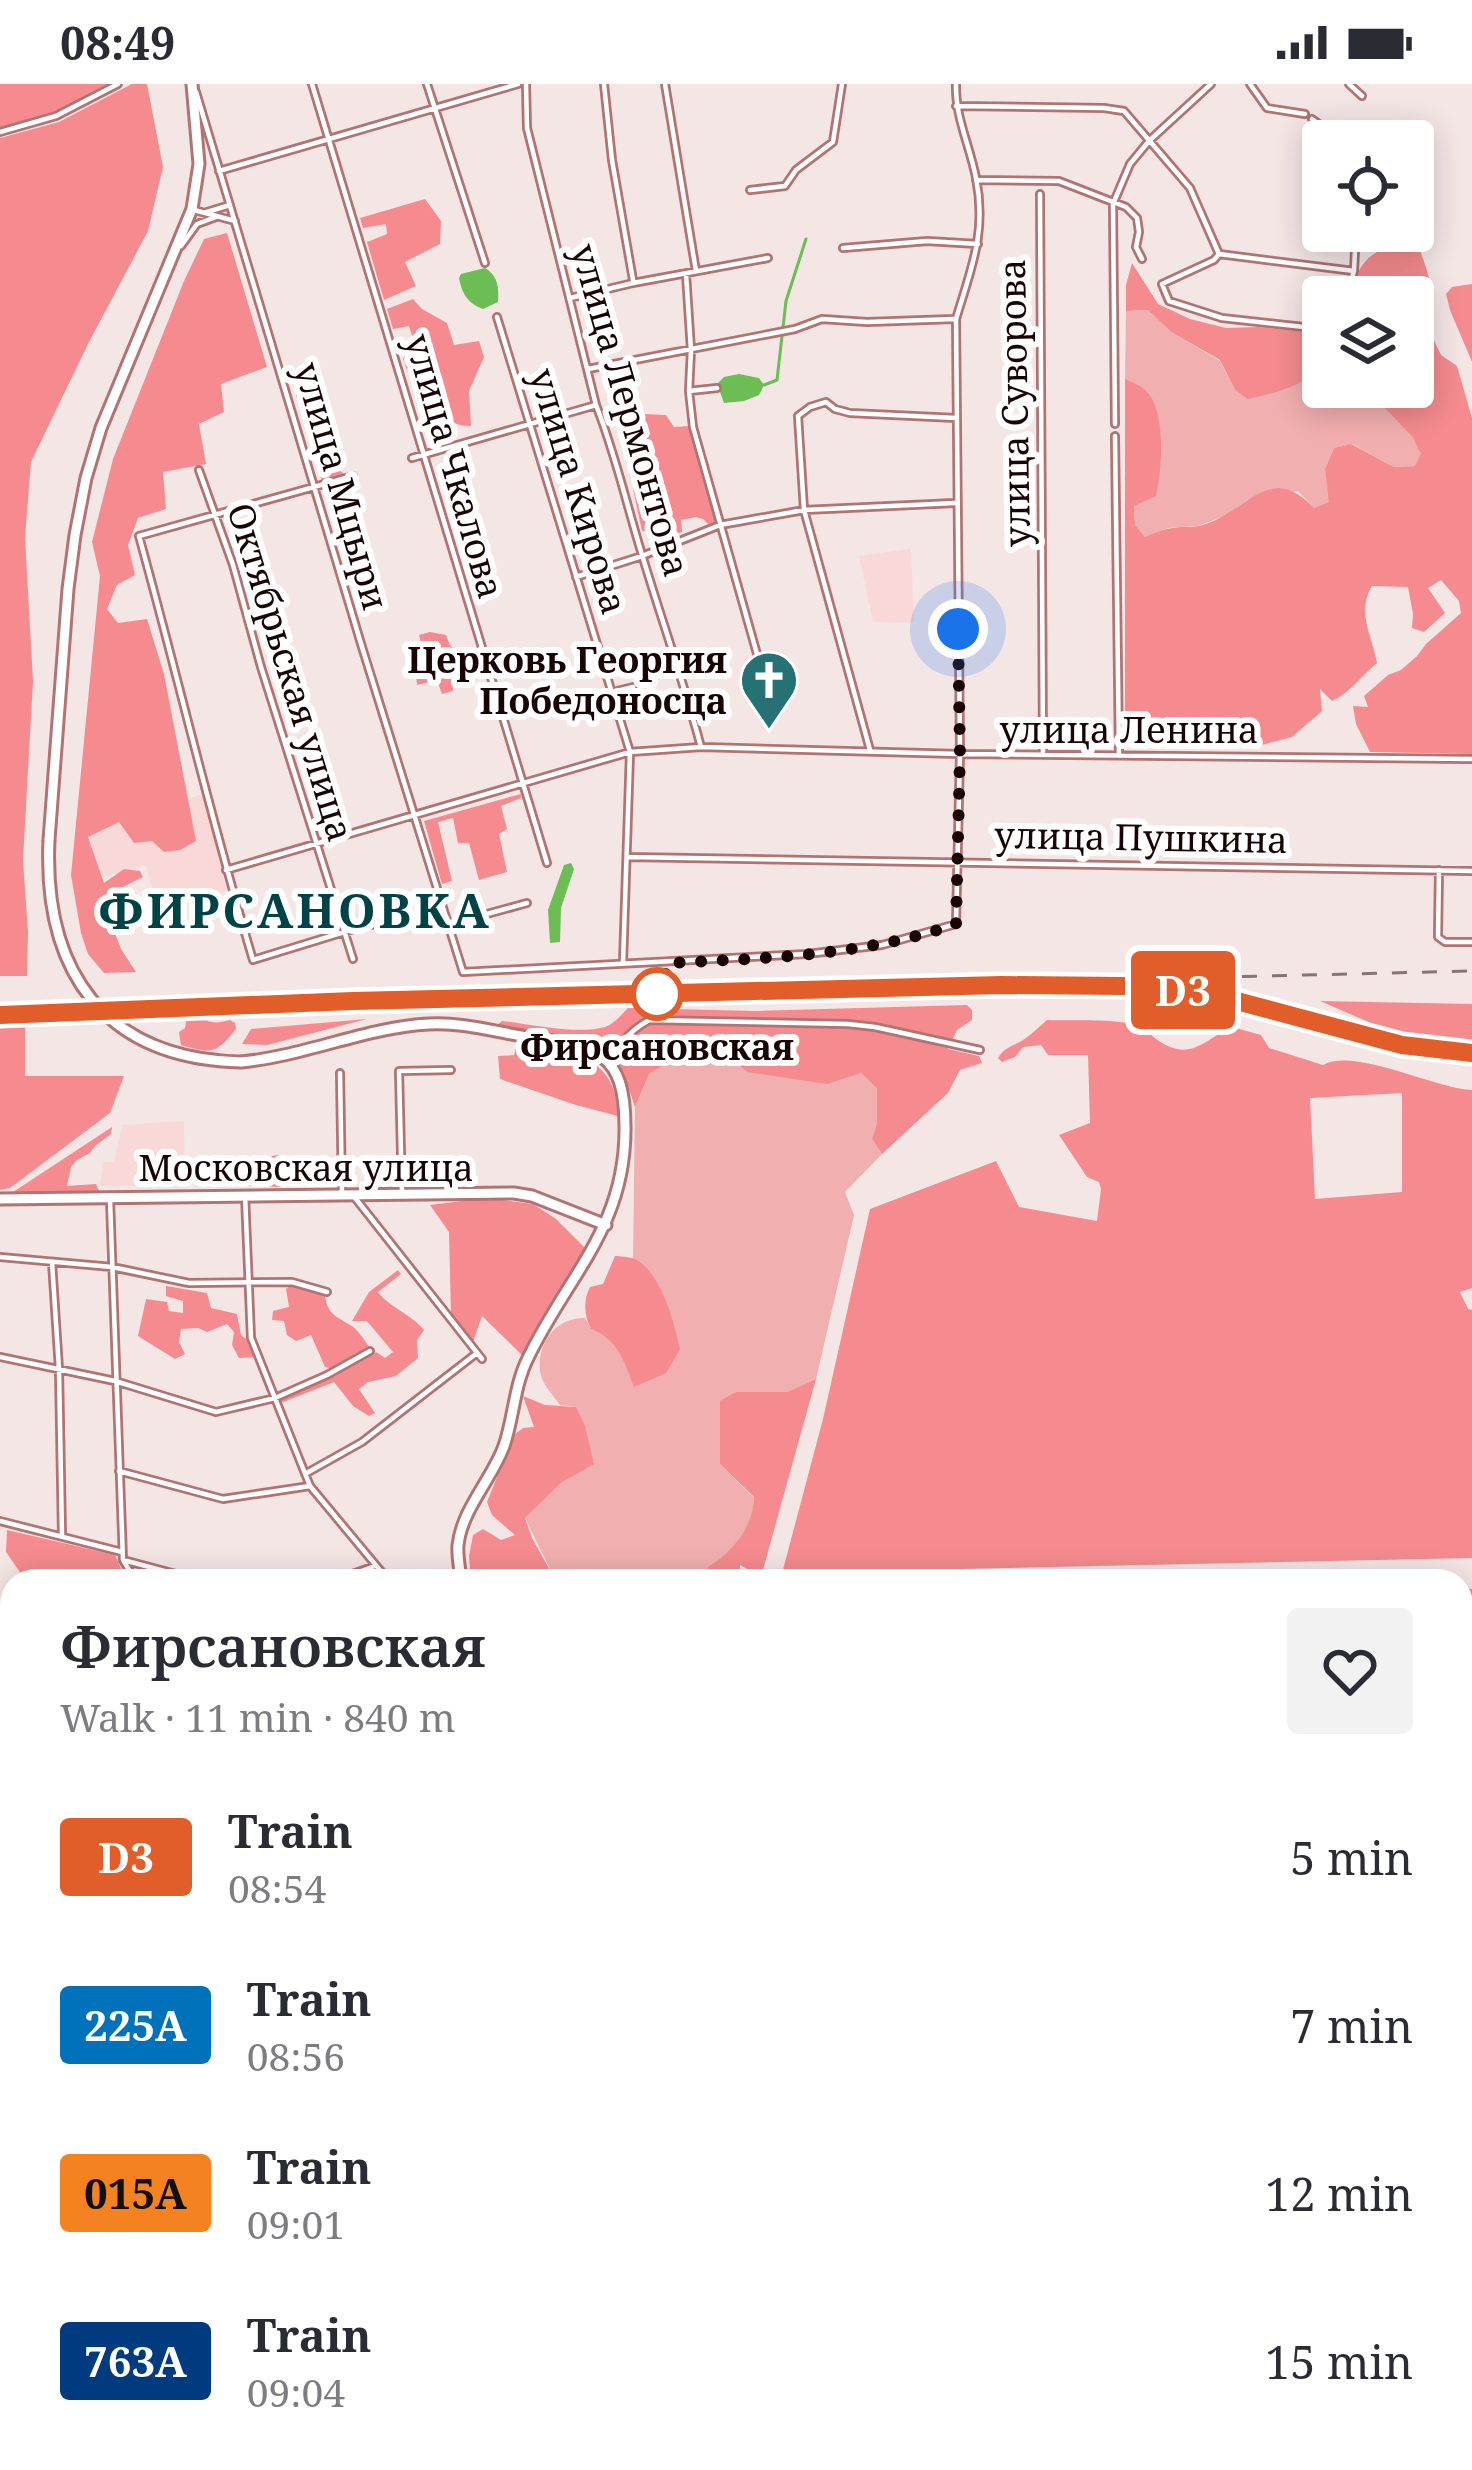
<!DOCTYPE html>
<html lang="en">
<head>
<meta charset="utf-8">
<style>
  :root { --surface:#fff; --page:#f2f2f3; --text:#2b2b33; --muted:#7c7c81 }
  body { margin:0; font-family:"Noto Serif",serif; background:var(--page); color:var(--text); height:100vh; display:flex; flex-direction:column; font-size:45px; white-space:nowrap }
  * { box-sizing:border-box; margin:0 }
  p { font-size:39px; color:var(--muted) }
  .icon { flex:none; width:66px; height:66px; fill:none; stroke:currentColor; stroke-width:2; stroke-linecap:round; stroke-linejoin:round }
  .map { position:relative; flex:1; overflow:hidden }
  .panel { position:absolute; left:0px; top:1485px; width:1473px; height:903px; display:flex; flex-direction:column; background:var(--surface); border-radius:36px 36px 0 0; box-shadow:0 6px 30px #0003 }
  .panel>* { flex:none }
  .badge { padding:0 24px; border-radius:9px; font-size:42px; line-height:78px }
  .buttons { position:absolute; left:1302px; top:36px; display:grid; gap:24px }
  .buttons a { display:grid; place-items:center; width:132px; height:132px; border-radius:12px; background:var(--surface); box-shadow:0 6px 30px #0003; font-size:60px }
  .you { position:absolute; width:60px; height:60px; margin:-30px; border:9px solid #fff; border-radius:50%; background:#1a73e8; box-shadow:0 0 0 18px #1a73e833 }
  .map>.badge { position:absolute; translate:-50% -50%; box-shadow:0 0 0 6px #fff }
  .round { display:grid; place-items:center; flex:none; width:126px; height:126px; border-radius:12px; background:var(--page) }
  .headline { display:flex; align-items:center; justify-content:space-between; height:204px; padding:0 60px }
  h1 { font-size:57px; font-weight:600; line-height:90px }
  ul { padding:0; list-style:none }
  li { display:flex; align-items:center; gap:36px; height:168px; padding:0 60px }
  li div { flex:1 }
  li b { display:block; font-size:45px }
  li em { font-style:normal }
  li .badge { min-width:132px; font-weight:700; text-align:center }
  .status { display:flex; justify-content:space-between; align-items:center; height:84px; padding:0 60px; background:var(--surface); direction:ltr }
  .status svg { height:33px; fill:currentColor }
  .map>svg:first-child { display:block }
  .built { fill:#f9d8d8 }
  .green { fill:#f2afaf }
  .forest { fill:#f58b8e; fill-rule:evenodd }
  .water { fill:#6dbd55 }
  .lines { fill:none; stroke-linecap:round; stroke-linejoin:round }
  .stream { stroke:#6dbd55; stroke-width:3 }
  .river { stroke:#6dbd55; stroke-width:9 }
  .street-casing { stroke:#b27373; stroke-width:10 }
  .secondary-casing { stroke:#b27373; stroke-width:15 }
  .street { stroke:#fff; stroke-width:4.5 }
  .secondary { stroke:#fff; stroke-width:9 }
  .rail { stroke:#877575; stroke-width:3; stroke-dasharray:15 15; stroke-linecap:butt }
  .secondary-bridge-casing { stroke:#b27373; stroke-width:15; stroke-linecap:butt }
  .secondary-bridge { stroke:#fff; stroke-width:9 }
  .line-casing { stroke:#fff; stroke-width:27 }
  .line { stroke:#e15d29; stroke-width:18 }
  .walk { stroke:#190405; stroke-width:12; stroke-dasharray:0 21.6 }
  .stop-dot { fill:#fff; stroke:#e15d29; stroke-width:6 }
  .labels { text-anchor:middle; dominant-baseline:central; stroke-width:12; stroke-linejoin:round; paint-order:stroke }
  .street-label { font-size:36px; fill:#190405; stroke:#fff }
  .poi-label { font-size:36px; font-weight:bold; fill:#190405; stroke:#fff; text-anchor:end }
  .stop-label { font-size:36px; font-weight:bold; fill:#190405; stroke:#fff }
  .district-label { font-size:48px; font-weight:bold; letter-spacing:3px; fill:#004346; stroke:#fff }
</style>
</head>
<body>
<div class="status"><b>08:49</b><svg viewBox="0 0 49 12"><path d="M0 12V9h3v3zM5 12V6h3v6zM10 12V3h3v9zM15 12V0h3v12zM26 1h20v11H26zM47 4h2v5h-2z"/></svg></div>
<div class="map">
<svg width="1472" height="2386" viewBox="0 0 1472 2386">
  <rect width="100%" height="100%" fill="#f5e6e6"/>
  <!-- built -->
  <path class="built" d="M911 465 914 539 873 538 859 472Z
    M203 710 227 807 157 824 146 781 100 794 88 748Z
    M184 1037 185 1103 100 1102 103 1078H114L122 1041Z
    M1461 2345 1472 2370V2386H610L609 2376H1461Z
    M386 2376H573L574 2386H387Z"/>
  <!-- green -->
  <path class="green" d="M1148 226 1171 248 1220 277 1235 306 1313 292 1323 284V303H1365L1413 354 1422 370 1416 382 1394 383 1352 360 1334 364 1325 385 1330 418 1314 424 1298 407 1247 416 1227 431 1198 442 1168 444 1145 453 1135 441 1134 421 1159 395V365L1125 295 1126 227Z
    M687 967 722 968 747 988 861 989 877 1005V1039L872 1055 882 1070 845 1108 854 1131 816 1295 787 1308H736L720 1380 754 1414C753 1445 733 1467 708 1483L704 1497H556L525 1434 561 1399 594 1379 576 1323 560 1321C553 1311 541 1299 540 1287 537 1258 557 1233 585 1234L591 1245 607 1251 618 1265 651 1190 633 1174 635 1023 649 990Z"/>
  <!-- forest -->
  <path class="forest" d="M0 0H110L55 29 0 44Z
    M132 0H147L163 83 148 147 88 260 31 378 25 454 33 597 23 776 28 848 27 892H0V54L59 38Z
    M425 115 441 137 440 160 405 178 416 202 384 216 367 158 387 150 386 140 363 144 360 134Z
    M1389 147H1413C1422 174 1442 213 1425 238L1441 271 1457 282 1472 334V670L1370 668 1356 640 1353 622 1368 623 1364 612 1388 591 1401 586 1417 572 1426 560 1461 529 1459 517 1441 496 1428 504 1445 529 1424 548 1412 544 1413 530 1408 503 1372 502C1356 529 1372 550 1377 579 1362 591 1349 610 1332 617L1320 605 1322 627 1292 653 1258 662 1125 661V295C1131 298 1138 300 1144 305 1167 323 1162 385 1156 412L1134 422 1135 441 1145 453C1154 449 1164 445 1173 444 1183 442 1193 444 1203 441 1248 427 1270 377 1314 424L1329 418 1325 385 1334 364 1351 360 1394 383 1415 382 1421 370 1413 354 1365 303H1413V213H1347C1359 185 1364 167 1397 162Z
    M227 149 267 283 221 300 224 328 199 340 206 380 163 388 166 425 138 434 128 461 135 491 117 501 107 525 118 539 147 535 164 590 196 757 180 766 164 768 152 757 134 759 119 738 88 753 104 799 124 785 140 787 143 793 117 806 114 816 119 832 113 844 121 865 136 888 104 889 88 870 81 849 71 791 100 492 92 458 113 375 184 197 204 155Z
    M1132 179 1158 220 1190 235 1226 244 1258 243 1314 249 1317 236 1323 233V284C1301 302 1276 309 1248 315L1235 306 1220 276 1171 248 1148 226 1126 227V201Z
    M1472 200V278L1450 226 1446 210 1452 203Z
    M413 215 422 225 447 239 454 261 479 257 484 273 469 307 471 342C456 342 449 338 440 326L430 331 426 341 403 275 414 258 409 242 393 245 387 225Z
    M310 297 334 381 345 391 322 398 294 304Z
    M619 329 666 331 674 343 689 342 717 438 708 440 703 435 696 433 681 436 682 448 674 451 666 414H657L650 419 656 446 642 447 633 405 646 400 644 386 628 380 629 372 636 364 634 354 621 355 616 337Z
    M430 548 446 551 450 561 460 571 457 583 452 589 453 607 442 610 437 596 417 601 416 591 421 586 419 576 424 571 419 551Z
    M521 710V714L501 722 507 745 499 750 507 788 479 796 469 759H458L453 734 438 738 452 797 442 800 424 737Z
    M1320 917 1472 920V958L1417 955 1392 948Z
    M967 921 972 926V936L957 946 948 965 979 972 982 979 960 986 948 1009 882 1070 872 1055 877 1039V1005L861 989 827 1000 747 988 722 968 687 967 649 990 635 1023C631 1011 627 997 620 987 592 949 539 950 495 943L502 937C531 940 577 951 605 943 614 940 621 931 628 924L755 927Z
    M197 929C208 940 215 940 230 936L235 939 236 945C216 970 212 970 181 961L179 948 185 944 187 932Z
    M367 935 267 961 242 960 251 945Z
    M25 936V992H124L110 1029 10 1104 0 1106V937Z
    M1047 936C1070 937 1123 934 1142 943 1145 944 1152 952 1156 955 1190 979 1202 957 1232 943L1261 951 1269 964 1323 981C1354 963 1436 1005 1472 1006V1204L1460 1208 1468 1225 1472 1226V1474L820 1488 780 1497 823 1335 870 1125 996 1077 1019 1123 1097 1137 1101 1105 1099 1098 1087 1093 1059 1051 1090 1039 1088 971H1048L1041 961 1023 963 1015 973 1002 978 998 974C1005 962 1015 962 1026 954 1034 948 1040 942 1047 936ZM1402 1009V1108L1315 1115 1310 1014Z
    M523 960C572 968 617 972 618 1032L576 1021 500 995 498 972 514 971 516 962Z
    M112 1043 111 1050 95 1062 90 1069 77 1076 71 1083 67 1102 96 1100 99 1107 10 1110Z
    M279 1071 281 1103 224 1101 241 1076Z
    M486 1114 533 1120 556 1135 586 1165 523 1272 482 1232 473 1258 451 1233 449 1148 430 1121Z
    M615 1172C619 1172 631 1173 635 1175 661 1188 674 1238 680 1265L666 1289 634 1303C624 1277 618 1255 591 1245 584 1232 583 1216 590 1203L603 1200Z
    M398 1186 401 1190 378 1208C389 1223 411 1230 424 1246L417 1256 418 1274 396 1292 368 1298 359 1305 375 1329 369 1332 353 1322 334 1298 281 1319 279 1314 334 1291 376 1268 385 1274 393 1268 367 1237H352L369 1208Z
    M291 1201 325 1212C328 1231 336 1232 350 1241 358 1245 364 1256 370 1264L334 1285 325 1283 311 1251 296 1257 287 1251 284 1237 272 1236 273 1227 289 1223 286 1205Z
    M166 1202 207 1209 211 1224 237 1230 241 1251 246 1255 254 1273 239 1274 232 1261 234 1248 227 1240 207 1248 198 1244 181 1245 179 1258 185 1270 175 1275 138 1252 146 1215 167 1218 169 1227 183 1229V1217L166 1212Z
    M816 1295 761 1493 740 1481V1497H704L708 1483C733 1467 753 1444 754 1413L720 1380V1317L736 1308H787Z
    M523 1312 545 1321 576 1323 585 1342 594 1380 561 1399 525 1434 532 1454 556 1497H471L469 1472 473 1451 483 1445 501 1456 515 1451 492 1431 487 1418 514 1351 523 1344 534 1343Z
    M7 1446 115 1471 127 1497H76L64 1494 63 1497H26L6 1468Z
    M1461 1505H1472V2194L1461 2181Z
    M0 2087 3 2092 12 2089V2309L0 2301Z"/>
  <!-- water -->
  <path class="water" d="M485 184C498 192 499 203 498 218L483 225C467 219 462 209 459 194L461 190Z
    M739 290 759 294 764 301 759 311 744 317 724 319 717 300 724 293Z
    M571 779 574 785 561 824 560 858 550 859 548 826 564 781Z
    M0 1892 12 1902V1998L0 1980Z"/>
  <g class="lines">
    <!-- stream -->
    <path class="stream" d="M764 301 777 296 786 217 806 155
      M906 2384 943 2381 942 2376"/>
    <!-- river -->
    <path class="river" d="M1461 2068 1472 2078
      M1461 2161 1472 2172"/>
    <defs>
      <path id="street" d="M312 0 547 779
        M427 0 485 179
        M526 0 527 44 596 321C616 371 627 423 643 474 662 537 684 599 701 663
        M604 0 612 76 633 196
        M665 0 696 187
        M1250 0 1267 24 1305 30
        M1349 0 1362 12
        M196 8 362 563 463 888 807 870 882 861 956 840 960 670 956 235C971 185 987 148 976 94 970 62 955 33 956 0
        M956 22 1104 24 1124 27 1190 104 1219 170 1354 187
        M1312 35 1342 57
        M0 48 56 32 118 0
        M219 87 518 0
        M976 96 1059 97 1126 123 1137 134 1139 148 1136 163 1142 175
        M750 106 785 102 796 86 833 58 842 0
        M1040 110 1043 668
        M194 126 235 137
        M207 128 230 121
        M181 162 197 140 216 133
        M843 164 927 157 978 160
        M1219 170 1214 176 1162 200 1169 217 1222 234 1313 244 1323 239
        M686 190 691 266 689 307 693 343 757 570
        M1346 213 1354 187 1356 147
        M570 214 633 199 768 174
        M497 233 630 668 623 879
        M588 285 795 245 822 235 867 238 954 235
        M689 307 717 304
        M1115 340 1113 120 1130 80 1149 57 1211 0
        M1115 352 1119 671
        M412 374 596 321
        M199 386 233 481 261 583 353 875
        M353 392 139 452C178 593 211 736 253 876L367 841 444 835
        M576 493 642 472 720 441 804 426 955 419
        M613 608 633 603
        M870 666 804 426 798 332 810 323 826 318 835 325 850 329 956 334
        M627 773 1472 787
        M226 786 630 668 701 663 960 670 1472 675
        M1439 786 1438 853 1445 858H1472
        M447 841 527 819
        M613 985C621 958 625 950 649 936L848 940 875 943 980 966
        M340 989 342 1110
        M352 1110 482 1275
        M402 1110 399 987 451 986
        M245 1111 251 1254 310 1402 389 1497
        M110 1116 123 1476 136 1497
        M0 1173 112 1183 189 1199 292 1198 327 1208
        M52 1178 59 1285 62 1451
        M0 1273 115 1297 216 1328 275 1314 327 1291 370 1267
        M119 1387 223 1415 310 1402
        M305 1390 362 1358 477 1269
        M0 1437 122 1468
        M127 1477 202 1497
        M333 1497 375 1482
        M1436 2376V2386"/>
      <path id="secondary" d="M49 756 68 505 75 451 86 394 101 344 192 125 199 80 192 0
        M241 978C305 972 367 943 429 940 463 938 495 948 528 953 596 963 625 966 625 1043 626 1143 568 1191 528 1274 514 1302 514 1333 504 1362 492 1395 462 1425 458 1461 457 1472 460 1485 461 1497
        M0 1115 514 1109 532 1112 606 1141
        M583 2376 585 2386"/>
    </defs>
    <!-- street casing -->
    <use href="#street" class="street-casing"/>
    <!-- secondary casing -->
    <use href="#secondary" class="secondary-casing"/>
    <!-- street -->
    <use href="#street" class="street"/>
    <!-- secondary -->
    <use href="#secondary" class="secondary"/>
    <!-- rail -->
    <path class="rail" d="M1182 894 1472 887
      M0 931 209 921 1002 901C1072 902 1143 898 1213 911 1300 928 1382 965 1472 969"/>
    <defs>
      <path id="secondary-bridge" d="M49 756C43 887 104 975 241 978"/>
    </defs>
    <!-- secondary-bridge casing -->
    <use href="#secondary-bridge" class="secondary-bridge-casing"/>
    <!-- secondary-bridge -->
    <use href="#secondary-bridge" class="secondary-bridge"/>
  </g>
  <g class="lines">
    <defs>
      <path id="line" d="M0 931 353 917 1002 901 1124 902 1214 911 1402 961 1472 969"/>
    </defs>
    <!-- line casing -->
    <use href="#line" class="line-casing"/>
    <!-- line -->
    <use href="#line" class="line"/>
    <!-- walk -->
    <path class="walk" d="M657 910 670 879C766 874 864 872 956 840L960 670 958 545"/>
  </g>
  <!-- icons -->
  <defs>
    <symbol id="church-pin" viewBox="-11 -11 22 30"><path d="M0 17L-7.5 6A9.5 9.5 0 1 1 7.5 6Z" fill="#267174" stroke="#fff"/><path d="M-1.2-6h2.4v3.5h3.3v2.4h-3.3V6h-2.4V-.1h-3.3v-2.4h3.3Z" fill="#fff"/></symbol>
  </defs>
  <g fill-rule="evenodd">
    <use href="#church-pin" x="736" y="563" width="66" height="90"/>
  </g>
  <!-- markers -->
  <circle class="stop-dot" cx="657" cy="910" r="24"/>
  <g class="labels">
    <!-- street labels -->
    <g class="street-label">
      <text transform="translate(1014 319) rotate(-91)">улица Суворова</text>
      <text transform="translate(631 326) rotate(74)">улица Лермонтова</text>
      <text transform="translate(455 382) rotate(74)">улица Чкалова</text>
      <text transform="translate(342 402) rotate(74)">улица Мцыри</text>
      <text transform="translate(579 407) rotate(73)">улица Кирова</text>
      <text transform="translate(291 588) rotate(73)">Октябрьская улица</text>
      <text x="1129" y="645">улица Ленина</text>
      <text transform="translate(1141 753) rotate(1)">улица Пушкина</text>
      <text x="306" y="1083">Московская улица</text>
    </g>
    <!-- poi labels -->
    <g class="poi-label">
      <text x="727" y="575">Церковь Георгия<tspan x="727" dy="41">Победоносца</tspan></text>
    </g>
    <!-- stop labels -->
    <g class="stop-label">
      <text x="657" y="962">Фирсановская</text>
    </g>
    <!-- district labels -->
    <g class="district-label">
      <text x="295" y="825">ФИРСАНОВКА</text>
    </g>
  </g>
</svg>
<div class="buttons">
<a><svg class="icon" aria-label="locate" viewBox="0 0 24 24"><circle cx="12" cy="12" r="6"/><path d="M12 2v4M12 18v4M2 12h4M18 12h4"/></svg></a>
<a><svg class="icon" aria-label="layers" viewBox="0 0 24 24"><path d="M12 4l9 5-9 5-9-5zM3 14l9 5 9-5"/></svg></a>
</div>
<div class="you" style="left:958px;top:545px"></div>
<b class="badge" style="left:1183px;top:906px;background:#e15d29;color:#fff">D3</b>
<section class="panel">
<div class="headline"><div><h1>Фирсановская</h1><p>Walk · 11 min · 840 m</p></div><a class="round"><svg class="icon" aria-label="heart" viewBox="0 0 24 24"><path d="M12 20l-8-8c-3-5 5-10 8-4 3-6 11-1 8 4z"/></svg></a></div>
<ul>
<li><span class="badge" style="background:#e15d29;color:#fff">D3</span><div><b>Train</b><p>08:54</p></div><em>5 min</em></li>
<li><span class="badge" style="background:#0072bc;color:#fff">225А</span><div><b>Train</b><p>08:56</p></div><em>7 min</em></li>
<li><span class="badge" style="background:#f58220;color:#111">015А</span><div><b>Train</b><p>09:01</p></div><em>12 min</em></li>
<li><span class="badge" style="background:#003b80;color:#fff">763А</span><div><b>Train</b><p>09:04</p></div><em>15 min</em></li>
</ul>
</section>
</div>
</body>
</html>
